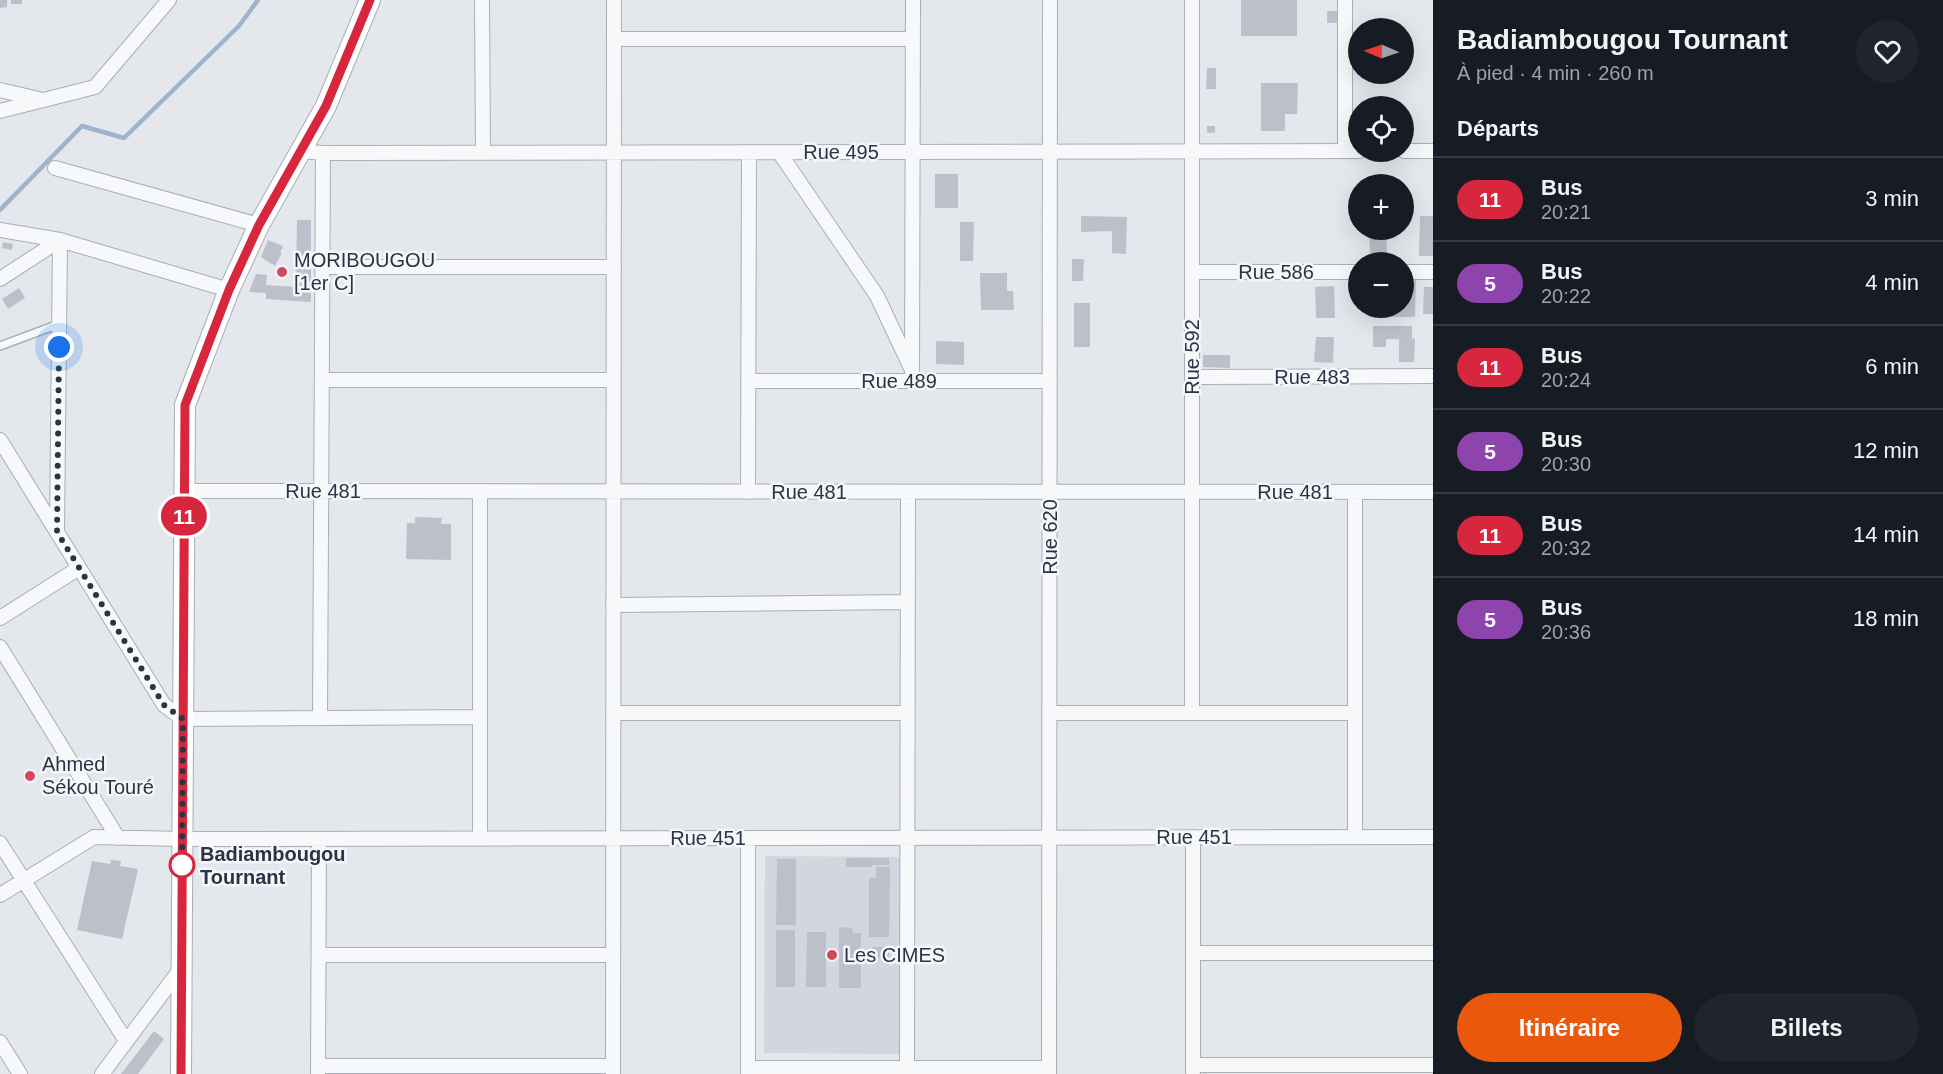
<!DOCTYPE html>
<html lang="fr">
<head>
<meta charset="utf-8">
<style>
  :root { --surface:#171b24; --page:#20242c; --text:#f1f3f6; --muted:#9ea1a6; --line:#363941; --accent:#ea580c }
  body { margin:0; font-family:Helvetica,sans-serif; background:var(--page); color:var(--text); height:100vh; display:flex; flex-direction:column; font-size:22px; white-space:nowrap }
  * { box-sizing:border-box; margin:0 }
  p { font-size:20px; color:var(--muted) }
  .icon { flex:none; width:33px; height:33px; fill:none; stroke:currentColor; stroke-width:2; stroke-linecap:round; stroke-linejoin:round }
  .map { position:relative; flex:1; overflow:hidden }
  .details { display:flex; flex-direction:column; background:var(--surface); width:510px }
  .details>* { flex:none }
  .badge { padding:0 12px; border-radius:20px; font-size:21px; line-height:39px }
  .needle { width:39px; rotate:272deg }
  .buttons { position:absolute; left:1348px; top:18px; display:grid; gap:12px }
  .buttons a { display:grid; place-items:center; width:66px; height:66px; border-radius:50%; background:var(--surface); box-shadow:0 6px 24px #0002; font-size:30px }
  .you { position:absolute; width:30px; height:30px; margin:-15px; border:4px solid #fff; border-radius:50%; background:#1a73e8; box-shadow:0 0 0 9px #1a73e833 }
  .map>.badge { position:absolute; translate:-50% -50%; box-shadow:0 0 0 3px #fff }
  h2 { padding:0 24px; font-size:22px; line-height:54px }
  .round { display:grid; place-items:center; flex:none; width:63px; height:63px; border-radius:32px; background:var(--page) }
  .head { display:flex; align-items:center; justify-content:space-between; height:102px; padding:0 24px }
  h1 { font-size:28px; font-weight:700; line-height:45px }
  .action { display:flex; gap:12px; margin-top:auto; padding:12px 24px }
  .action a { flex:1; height:69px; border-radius:36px; background:var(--accent); color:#fff; font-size:24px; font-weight:700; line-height:69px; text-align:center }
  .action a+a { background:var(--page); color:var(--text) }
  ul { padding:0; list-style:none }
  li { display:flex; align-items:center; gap:18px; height:84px; padding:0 24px; border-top:2px solid var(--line) }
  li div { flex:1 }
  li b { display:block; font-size:22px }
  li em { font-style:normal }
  li .badge { min-width:66px; font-weight:700; text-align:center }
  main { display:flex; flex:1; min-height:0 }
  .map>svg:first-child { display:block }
  .built { fill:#d2d6de }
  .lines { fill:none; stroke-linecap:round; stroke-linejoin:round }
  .stream { stroke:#9fb4cc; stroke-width:4.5 }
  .building { fill:#bbc0ca }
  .lane-casing { stroke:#a9aeb7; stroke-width:10 }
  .street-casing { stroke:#a9aeb7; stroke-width:16 }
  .secondary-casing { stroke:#a9aeb7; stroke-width:22 }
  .lane { stroke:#f7f8fa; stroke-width:7 }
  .street { stroke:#f7f8fa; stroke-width:14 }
  .secondary { stroke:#fff; stroke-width:20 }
  .line-casing { stroke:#fff; stroke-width:14 }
  .line { stroke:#d7263d; stroke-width:9 }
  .walk { stroke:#2b3445; stroke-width:6; stroke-dasharray:0 10.8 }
  .poi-dot { fill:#d1495b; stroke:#f4f6f9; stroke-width:2 }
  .stop-dot { fill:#fff; stroke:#d7263d; stroke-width:3 }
  .labels { text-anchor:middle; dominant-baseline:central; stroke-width:5; stroke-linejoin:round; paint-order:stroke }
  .street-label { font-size:20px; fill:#2b3445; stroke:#f4f6f9 }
  .poi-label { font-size:20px; fill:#2b3445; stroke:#f4f6f9; text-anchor:start }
  .stop-label { font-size:20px; font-weight:bold; fill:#2b3445; stroke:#f4f6f9; text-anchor:start }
</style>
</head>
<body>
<main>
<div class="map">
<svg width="1433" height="1074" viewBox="0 0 1433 1074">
  <rect width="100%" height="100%" fill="#e4e7ec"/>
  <!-- built -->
  <path class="built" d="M765 856 900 857 899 1054 764 1053Z"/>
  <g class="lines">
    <!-- stream -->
    <path class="stream" d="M0 210 82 126 124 138 239 26 258 0"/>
  </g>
  <!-- building -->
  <path class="building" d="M0 0H7V7L0 8Z
    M11 0H22V4H11Z
    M1241 0H1297V36H1241Z
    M1327 11H1339L1338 23H1327Z
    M1207 68H1216V89H1206Z
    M1261 83H1298L1297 114H1285V131H1261Z
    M1207 126H1215V133H1207Z
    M935 174H958V208H935Z
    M1081 216 1127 217 1126 254 1112 253V231L1081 232Z
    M1420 216H1433V256H1419Z
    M297 220H311V302L266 299V293L249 292 256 274 267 275 266 285 296 287Z
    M960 222H974L973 261H960Z
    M1369 230H1386L1387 253H1370Z
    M268 240 283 246 280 253H282L275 266 261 257Z
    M3 242 13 244 12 250 2 248Z
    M1072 259H1084L1083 281H1072Z
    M980 273H1007V291H1013L1014 310H981Z
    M1404 278H1416L1415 317H1369V308H1404Z
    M1334 286 1335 318H1316L1315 287Z
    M1424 287H1433V314H1423Z
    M19 288 25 298 8 309 2 299Z
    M1074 303H1090V347H1074Z
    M1373 326H1412V339L1415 338 1414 362H1399V339H1386V347H1373Z
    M1316 337H1334L1333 363 1314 362Z
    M936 341 964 342V365L936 364Z
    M1203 355H1230V368L1203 367Z
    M415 517 442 518 441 524H451V560L406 559 407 523H415Z
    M846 858H889V865H872V867H846Z
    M777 859H796V925H776Z
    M111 860 121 861 120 866 138 869 122 939 77 930 92 861 110 864Z
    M876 867H890L889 937H869V878H876Z
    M839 927 852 928 853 933H861V988H839Z
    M776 930H795V987H776Z
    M807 932H826V987H806Z
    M872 947H889V958H872Z
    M154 1031 164 1039 138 1074H121Z"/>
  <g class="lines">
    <defs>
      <path id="lane" d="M0 346 59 324"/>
      <path id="street" d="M482 0 483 153
        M614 39H913
        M0 90 39 99
        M0 111 95 87 169 0
        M301 151 323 153 1359 151
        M1345 151V0
        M1404 151H1433
        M779 152 877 296 911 368
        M55 168 259 225
        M0 230 60 240 229 290
        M323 267H614
        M1192 272H1359
        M1404 272H1433
        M0 279 60 240
        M1192 377 1433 376
        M322 380H613
        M748 381H1050
        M912 381 913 0
        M0 440 164 705 183 719 480 717
        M184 491 1433 492
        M748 492 749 152
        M57 532 60 240
        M613 605 908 602
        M0 618 79 568
        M0 647 118 838
        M613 713H907
        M1049 713H1355
        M1192 713V0
        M320 718 323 153
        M1355 837V492
        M480 838V491
        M0 843 126 1041
        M0 895 94 837 182 839 1433 837
        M1193 953H1433
        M319 955H613
        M0 1042 20 1074
        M1193 1065H1433
        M318 1066H613
        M748 1068H1049
        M907 1068 908 492
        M1193 1072V837
        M102 1074 182 967
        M318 1074 319 839
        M613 1074 614 0
        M748 1074V838
        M1049 1074 1050 0"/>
      <path id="secondary" d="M181 1074 185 405 229 290 259 225 326 106 370 0"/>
    </defs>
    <!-- lane casing -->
    <use href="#lane" class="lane-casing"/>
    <!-- street casing -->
    <use href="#street" class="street-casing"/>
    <!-- secondary casing -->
    <use href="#secondary" class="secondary-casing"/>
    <!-- lane -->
    <use href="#lane" class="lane"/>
    <!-- street -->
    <use href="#street" class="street"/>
    <!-- secondary -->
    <use href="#secondary" class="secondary"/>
  </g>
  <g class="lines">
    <defs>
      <path id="line" d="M181 1074 185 405 229 290 259 225 326 106 370 0"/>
    </defs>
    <!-- line casing -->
    <use href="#line" class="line-casing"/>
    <!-- line -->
    <use href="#line" class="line"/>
    <!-- walk -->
    <path class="walk" d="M59 347 57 532 164 705 183 719 182 865"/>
  </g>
  <!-- markers -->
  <g class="poi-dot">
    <circle cx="282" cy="272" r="6"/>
    <circle cx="30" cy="776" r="6"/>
    <circle cx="832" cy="955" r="6"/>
  </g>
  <circle class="stop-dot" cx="182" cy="865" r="12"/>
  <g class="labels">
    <!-- street labels -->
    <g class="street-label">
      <text x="841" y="152">Rue 495</text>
      <text x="1276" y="272">Rue 586</text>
      <text transform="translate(1192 357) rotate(-90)">Rue 592</text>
      <text x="1312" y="377">Rue 483</text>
      <text x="899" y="381">Rue 489</text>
      <text x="323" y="491">Rue 481</text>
      <text x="809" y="492">Rue 481</text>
      <text x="1295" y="492">Rue 481</text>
      <text transform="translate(1050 537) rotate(-90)">Rue 620</text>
      <text x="1194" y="837">Rue 451</text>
      <text x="708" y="838">Rue 451</text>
    </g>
    <!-- poi labels -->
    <g class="poi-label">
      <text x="294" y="260">MORIBOUGOU<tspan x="294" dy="23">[1er C]</tspan></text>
      <text x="42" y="764">Ahmed<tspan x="42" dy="23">Sékou Touré</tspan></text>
      <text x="844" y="955">Les CIMES</text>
    </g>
    <!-- stop labels -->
    <g class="stop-label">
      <text x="200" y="854">Badiambougou<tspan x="200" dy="23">Tournant</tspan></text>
    </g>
  </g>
</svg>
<div class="buttons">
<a><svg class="needle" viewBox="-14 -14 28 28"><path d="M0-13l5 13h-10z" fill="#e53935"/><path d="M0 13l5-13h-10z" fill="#9ea1a6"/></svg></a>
<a><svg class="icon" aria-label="locate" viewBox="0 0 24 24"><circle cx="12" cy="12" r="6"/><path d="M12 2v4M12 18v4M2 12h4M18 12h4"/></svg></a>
<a>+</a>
<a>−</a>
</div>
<div class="you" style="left:59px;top:347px"></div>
<b class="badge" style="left:184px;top:516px;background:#d7263d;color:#fff">11</b>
</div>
<section class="details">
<div class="head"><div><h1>Badiambougou Tournant</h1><p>À pied · 4 min · 260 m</p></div><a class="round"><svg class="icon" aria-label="heart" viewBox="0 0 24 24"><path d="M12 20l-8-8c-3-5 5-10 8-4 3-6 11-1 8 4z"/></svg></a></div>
<h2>Départs</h2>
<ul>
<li><span class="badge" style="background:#d7263d;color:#fff">11</span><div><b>Bus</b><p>20:21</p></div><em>3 min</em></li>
<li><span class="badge" style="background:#8e44ad;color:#fff">5</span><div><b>Bus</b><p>20:22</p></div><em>4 min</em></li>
<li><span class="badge" style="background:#d7263d;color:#fff">11</span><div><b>Bus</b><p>20:24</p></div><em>6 min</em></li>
<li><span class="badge" style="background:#8e44ad;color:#fff">5</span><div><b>Bus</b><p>20:30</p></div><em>12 min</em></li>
<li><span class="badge" style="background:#d7263d;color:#fff">11</span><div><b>Bus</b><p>20:32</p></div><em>14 min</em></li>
<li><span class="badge" style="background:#8e44ad;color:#fff">5</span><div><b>Bus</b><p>20:36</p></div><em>18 min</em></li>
</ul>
<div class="action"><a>Itinéraire</a><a>Billets</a></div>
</section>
</main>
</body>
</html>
